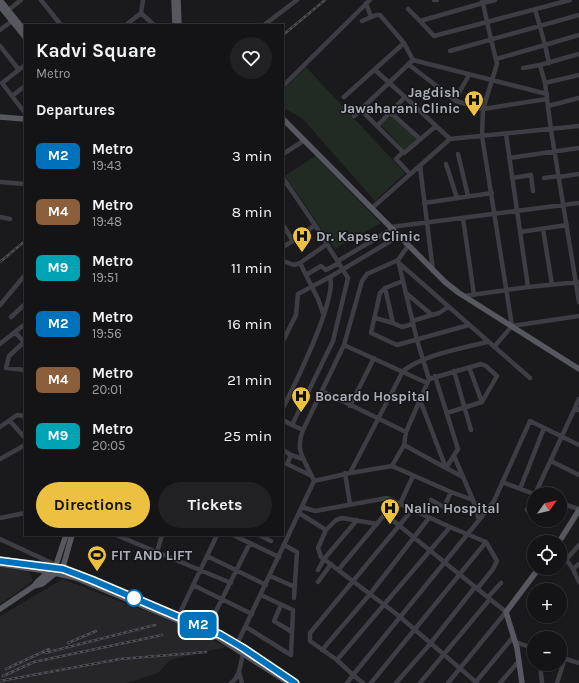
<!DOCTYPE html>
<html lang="en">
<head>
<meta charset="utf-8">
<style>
  :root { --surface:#141315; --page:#212022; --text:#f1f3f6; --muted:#9d9ea0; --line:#333234; --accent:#ecc041 }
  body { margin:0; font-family:Karla,sans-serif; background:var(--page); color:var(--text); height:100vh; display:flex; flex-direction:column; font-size:15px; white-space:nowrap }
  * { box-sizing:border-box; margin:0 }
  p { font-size:13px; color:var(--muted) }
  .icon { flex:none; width:22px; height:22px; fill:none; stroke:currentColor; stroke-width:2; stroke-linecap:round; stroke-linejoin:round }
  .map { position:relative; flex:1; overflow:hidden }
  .side { position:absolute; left:24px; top:24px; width:260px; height:512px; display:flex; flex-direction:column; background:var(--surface); border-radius:0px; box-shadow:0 1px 3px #0004,0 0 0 1px var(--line) }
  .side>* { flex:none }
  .badge { padding:0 8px; border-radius:6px; font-size:14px; line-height:26px }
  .needle { width:26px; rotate:56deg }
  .buttons { position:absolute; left:527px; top:487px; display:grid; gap:8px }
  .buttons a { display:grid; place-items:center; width:40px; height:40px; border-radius:50%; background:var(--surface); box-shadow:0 1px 3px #0004,0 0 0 1px var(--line); font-size:20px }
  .map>.badge { position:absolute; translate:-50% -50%; box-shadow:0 0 0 2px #fff }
  h2 { padding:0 12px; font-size:15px; line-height:36px }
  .round { display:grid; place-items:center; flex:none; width:42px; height:42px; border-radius:21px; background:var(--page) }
  .overview { display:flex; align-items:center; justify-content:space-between; height:68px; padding:0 12px }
  h1 { font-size:19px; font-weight:700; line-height:30px }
  .button { display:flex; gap:8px; margin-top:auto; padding:8px 12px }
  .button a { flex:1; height:46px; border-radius:24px; background:var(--accent); color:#111; font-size:16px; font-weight:700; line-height:46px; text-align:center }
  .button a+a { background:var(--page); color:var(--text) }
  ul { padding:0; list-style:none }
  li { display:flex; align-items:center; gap:12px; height:56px; padding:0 12px }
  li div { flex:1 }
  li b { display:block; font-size:15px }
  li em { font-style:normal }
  li .badge { min-width:44px; font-weight:700; text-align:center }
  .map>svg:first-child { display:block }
  .built { fill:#262629 }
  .green { fill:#212a23 }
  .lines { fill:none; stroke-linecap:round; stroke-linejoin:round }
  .minor { stroke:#3d3d43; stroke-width:4.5 }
  .major { stroke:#57585f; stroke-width:5.5 }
  .rail-casing { stroke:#4e4f55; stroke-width:2.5 }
  .rail { stroke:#151417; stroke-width:1; stroke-dasharray:3; stroke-linecap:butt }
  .major-bridge { stroke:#57585f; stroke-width:5.5 }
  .line-casing { stroke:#fff; stroke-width:9 }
  .line { stroke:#0072bc; stroke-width:6 }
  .stop-dot { fill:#fff; stroke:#0072bc; stroke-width:2 }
  .labels { text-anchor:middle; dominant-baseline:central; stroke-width:3; stroke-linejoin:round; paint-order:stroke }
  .poi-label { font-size:14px; font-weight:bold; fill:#acb0bb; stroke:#151417; text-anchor:start }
</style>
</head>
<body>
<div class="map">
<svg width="579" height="683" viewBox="0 0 579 683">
  <rect width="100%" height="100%" fill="#1a191c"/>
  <!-- built -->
  <path class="built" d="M0 567 22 569 30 573 33 581 0 604Z
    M63 579 197 631 226 647 170 660 158 673 127 683H0V616Z"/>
  <!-- green -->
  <path class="green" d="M306 67 405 173 375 201 302 118 283 108V90Z
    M391 115 418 139 405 151 381 125Z
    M315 156 381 223 335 249 285 176Z"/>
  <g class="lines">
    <!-- minor -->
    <path class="minor" d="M41 0 61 25
      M434 0H437
      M482 0 483 3 495 0
      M366 3 371 17
      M408 9 420 21
      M6 12 21 0
      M141 13 154 25
      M362 21 376 15H380L404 43 413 60
      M126 25 141 13 143 0
      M264 25 297 0
      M0 30 12 21
      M0 46 19 70
      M450 51 579 15
      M496 59 545 45 535 9
      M549 63 545 45 579 35
      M408 64 456 101 483 109 547 99
      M25 65 2 83 25 113
      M540 65 545 83
      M523 68 540 65 579 54
      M375 70 405 97
      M579 75 545 83 551 130 579 302
      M283 86 370 0
      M12 96 25 86
      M344 97 404 43
      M455 100 469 75
      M548 106 579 98
      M361 110 377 126 405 97 450 139
      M391 113 420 139
      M354 116 413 60 547 94
      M377 126 404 153 436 126
      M506 134 528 287 579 282
      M403 152 396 159 410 174
      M283 154 305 140
      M458 154 468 196
      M509 158 579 148
      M446 164 457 198
      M420 166 433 271
      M559 177 579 174
      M283 178 315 225 293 241 283 225
      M512 178 531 175 533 191
      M544 178 559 176
      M0 182 25 184
      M424 203 492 193
      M372 208 450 139 579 126
      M0 217 10 219
      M463 218 474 295
      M315 225 348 278 333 341 292 425 303 430C294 452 306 461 314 481L350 473 403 371C426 354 460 349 487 342
      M391 227 579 203
      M543 229 552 285
      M520 232 567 225
      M408 246 398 260 367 274 362 281 344 345 427 383
      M283 247 293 241
      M283 261 294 265 300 263
      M338 261 392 229
      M399 263 530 378
      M306 275 321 266 326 270 339 263
      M403 281 385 288 380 293 371 333 397 345 469 325
      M385 288 393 323 402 327 413 324
      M406 293 432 315 412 321
      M464 296 528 287
      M0 305 25 275
      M323 313 318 299 300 263 327 244
      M432 315 439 313 448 307
      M11 317 25 304
      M375 318 393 323
      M512 326 482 136 483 109 497 64 487 22 434 36 420 21 483 3 487 22 570 0
      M15 332 25 324
      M283 341 296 315 298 294 330 277
      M23 343 9 356 6 368 25 370
      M0 344 15 332 25 343
      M494 347 512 326 579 316
      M469 367 482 402
      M454 371 471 430
      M435 376 458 449 446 468 463 477
      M429 379 481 364 486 366 497 376 482 402 447 413
      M322 391 406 432
      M579 399 575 408 579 410
      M350 406 374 358
      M283 408C294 386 337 299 330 277L399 236
      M283 420 292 425
      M10 421 25 438
      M0 427 17 415 25 416
      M303 430 344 345
      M404 445 446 468 420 400
      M283 450 291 455
      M454 456 473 500
      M0 459 25 445
      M303 459 291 455 287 464 312 476
      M551 461 579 475
      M345 473 350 504
      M350 473 392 466 404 445 406 432 429 379 417 340 398 260
      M502 482 534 494
      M520 489 544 428
      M535 494 575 408
      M431 500 444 507 451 492
      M560 503 579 509
      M400 504 413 476
      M302 507 315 511 387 498 450 527 337 660 353 675 347 683
      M527 510 534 496
      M299 513 326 530 318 548 321 557 399 616 477 683
      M0 518 25 513
      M479 520 494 501 530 421 579 445
      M326 530 336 520 342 518 377 524
      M116 535 231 583
      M233 535 279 557
      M259 535 271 541
      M0 539 56 565
      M284 545 297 552 294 598
      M560 551 573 569 579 582
      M157 552 162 535
      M207 556 266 585
      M566 560 579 545
      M339 569 385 514 506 612 448 683
      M573 569 579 564
      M318 570 324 559 357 520
      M270 576 295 587
      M318 582 331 564
      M193 585 252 614
      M477 589 493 569 497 561 486 542
      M488 597 501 583
      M281 605 274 621 292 632
      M177 619 217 535
      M208 627 250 543
      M246 627 291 655 293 610 261 595
      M238 642 314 481
      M516 642 534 649
      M322 650 370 594 429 518
      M560 657 579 663
      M337 660 310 641V633L412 510
      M540 664 542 683
      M239 672 242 683
      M231 683C240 677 240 665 243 654
      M363 683 353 675 479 520 473 500 451 492 392 466
      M371 683 486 542 450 527
      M396 683 430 644 475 587
      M420 683 490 599
      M475 683 514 636
      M500 683 519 661
      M557 683 565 658"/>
    <!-- major -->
    <path class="major" d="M0 0 25 31
      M174 0 175 25
      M178 0 179 25
      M0 6 25 37
      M0 117 25 119
      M283 119 445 282 459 293 579 369
      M559 542 579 510
      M34 586 38 581 56 565 66 535
      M0 609 34 586 42 584 63 567 72 535
      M522 683 517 648 506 612 539 568"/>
    <defs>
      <path id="rail" d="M283 35 325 0
        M0 262 25 241
        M0 561 63 569 92 580 221 635 243 648 295 683
        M68 643 96 631
        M45 653 155 625
        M6 669 49 649
        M3 676 34 662 162 635
        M0 681 120 659 206 652"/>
    </defs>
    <!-- rail casing -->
    <use href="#rail" class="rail-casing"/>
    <!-- rail -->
    <use href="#rail" class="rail"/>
    <!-- major-bridge -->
    <path class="major-bridge" d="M0 559 55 566 79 573 219 634 243 646 297 683
      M0 564 46 571 76 578 217 637 289 683"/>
  </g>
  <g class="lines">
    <defs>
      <path id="line" d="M0 561 63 569 92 580 221 635 243 648 295 683"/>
    </defs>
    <!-- line casing -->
    <use href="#line" class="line-casing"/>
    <!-- line -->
    <use href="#line" class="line"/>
  </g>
  <!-- icons -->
  <defs>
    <symbol id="hospital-pin" viewBox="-11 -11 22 30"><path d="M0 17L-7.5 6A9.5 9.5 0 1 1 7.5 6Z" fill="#ecc041" stroke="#151417"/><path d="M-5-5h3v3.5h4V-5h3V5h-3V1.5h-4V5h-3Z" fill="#111"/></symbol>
    <symbol id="stadium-pin" viewBox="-11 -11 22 30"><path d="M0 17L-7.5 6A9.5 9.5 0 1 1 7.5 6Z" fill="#ecc041" stroke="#151417"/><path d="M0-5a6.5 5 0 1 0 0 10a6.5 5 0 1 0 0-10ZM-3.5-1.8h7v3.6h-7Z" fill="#111"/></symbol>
  </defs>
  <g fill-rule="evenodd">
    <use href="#hospital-pin" x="463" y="89" width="22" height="30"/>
    <use href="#hospital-pin" x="291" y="225" width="22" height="30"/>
    <use href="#hospital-pin" x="290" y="385" width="22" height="30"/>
    <use href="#hospital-pin" x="379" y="497" width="22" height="30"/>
    <use href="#stadium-pin" x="86" y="544" width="22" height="30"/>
  </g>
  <!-- markers -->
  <circle class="stop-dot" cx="134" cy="598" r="8"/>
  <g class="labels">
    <!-- poi labels -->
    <g class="poi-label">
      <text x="460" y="92" text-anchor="end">Jagdish<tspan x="460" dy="16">Jawaharani Clinic</tspan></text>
      <text x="316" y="236">Dr. Kapse Clinic</text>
      <text x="315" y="396">Bocardo Hospital</text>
      <text x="404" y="508">Nalin Hospital</text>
      <text x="111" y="555">FIT AND LIFT</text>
    </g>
  </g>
</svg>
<div class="buttons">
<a><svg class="needle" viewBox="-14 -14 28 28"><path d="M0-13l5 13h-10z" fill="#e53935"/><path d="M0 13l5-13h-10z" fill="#9d9ea0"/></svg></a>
<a><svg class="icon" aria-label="locate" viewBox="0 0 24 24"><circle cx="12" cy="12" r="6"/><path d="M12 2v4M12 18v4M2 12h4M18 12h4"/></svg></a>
<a>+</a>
<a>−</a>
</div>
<b class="badge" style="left:198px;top:625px;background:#0072bc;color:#fff">M2</b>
<section class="side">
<div class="overview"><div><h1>Kadvi Square</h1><p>Metro</p></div><a class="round"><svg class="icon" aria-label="heart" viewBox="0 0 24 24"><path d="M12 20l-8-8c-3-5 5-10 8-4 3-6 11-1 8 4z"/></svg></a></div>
<h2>Departures</h2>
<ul>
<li><span class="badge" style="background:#0072bc;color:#fff">M2</span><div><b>Metro</b><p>19:43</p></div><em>3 min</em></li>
<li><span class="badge" style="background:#8b5e3c;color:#fff">M4</span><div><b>Metro</b><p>19:48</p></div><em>8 min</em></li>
<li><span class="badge" style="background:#00a3b4;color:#fff">M9</span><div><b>Metro</b><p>19:51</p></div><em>11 min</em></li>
<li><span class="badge" style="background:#0072bc;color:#fff">M2</span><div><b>Metro</b><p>19:56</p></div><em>16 min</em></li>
<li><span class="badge" style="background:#8b5e3c;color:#fff">M4</span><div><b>Metro</b><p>20:01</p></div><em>21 min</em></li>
<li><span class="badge" style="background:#00a3b4;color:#fff">M9</span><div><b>Metro</b><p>20:05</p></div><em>25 min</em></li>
</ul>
<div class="button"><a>Directions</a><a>Tickets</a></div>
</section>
</div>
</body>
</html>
